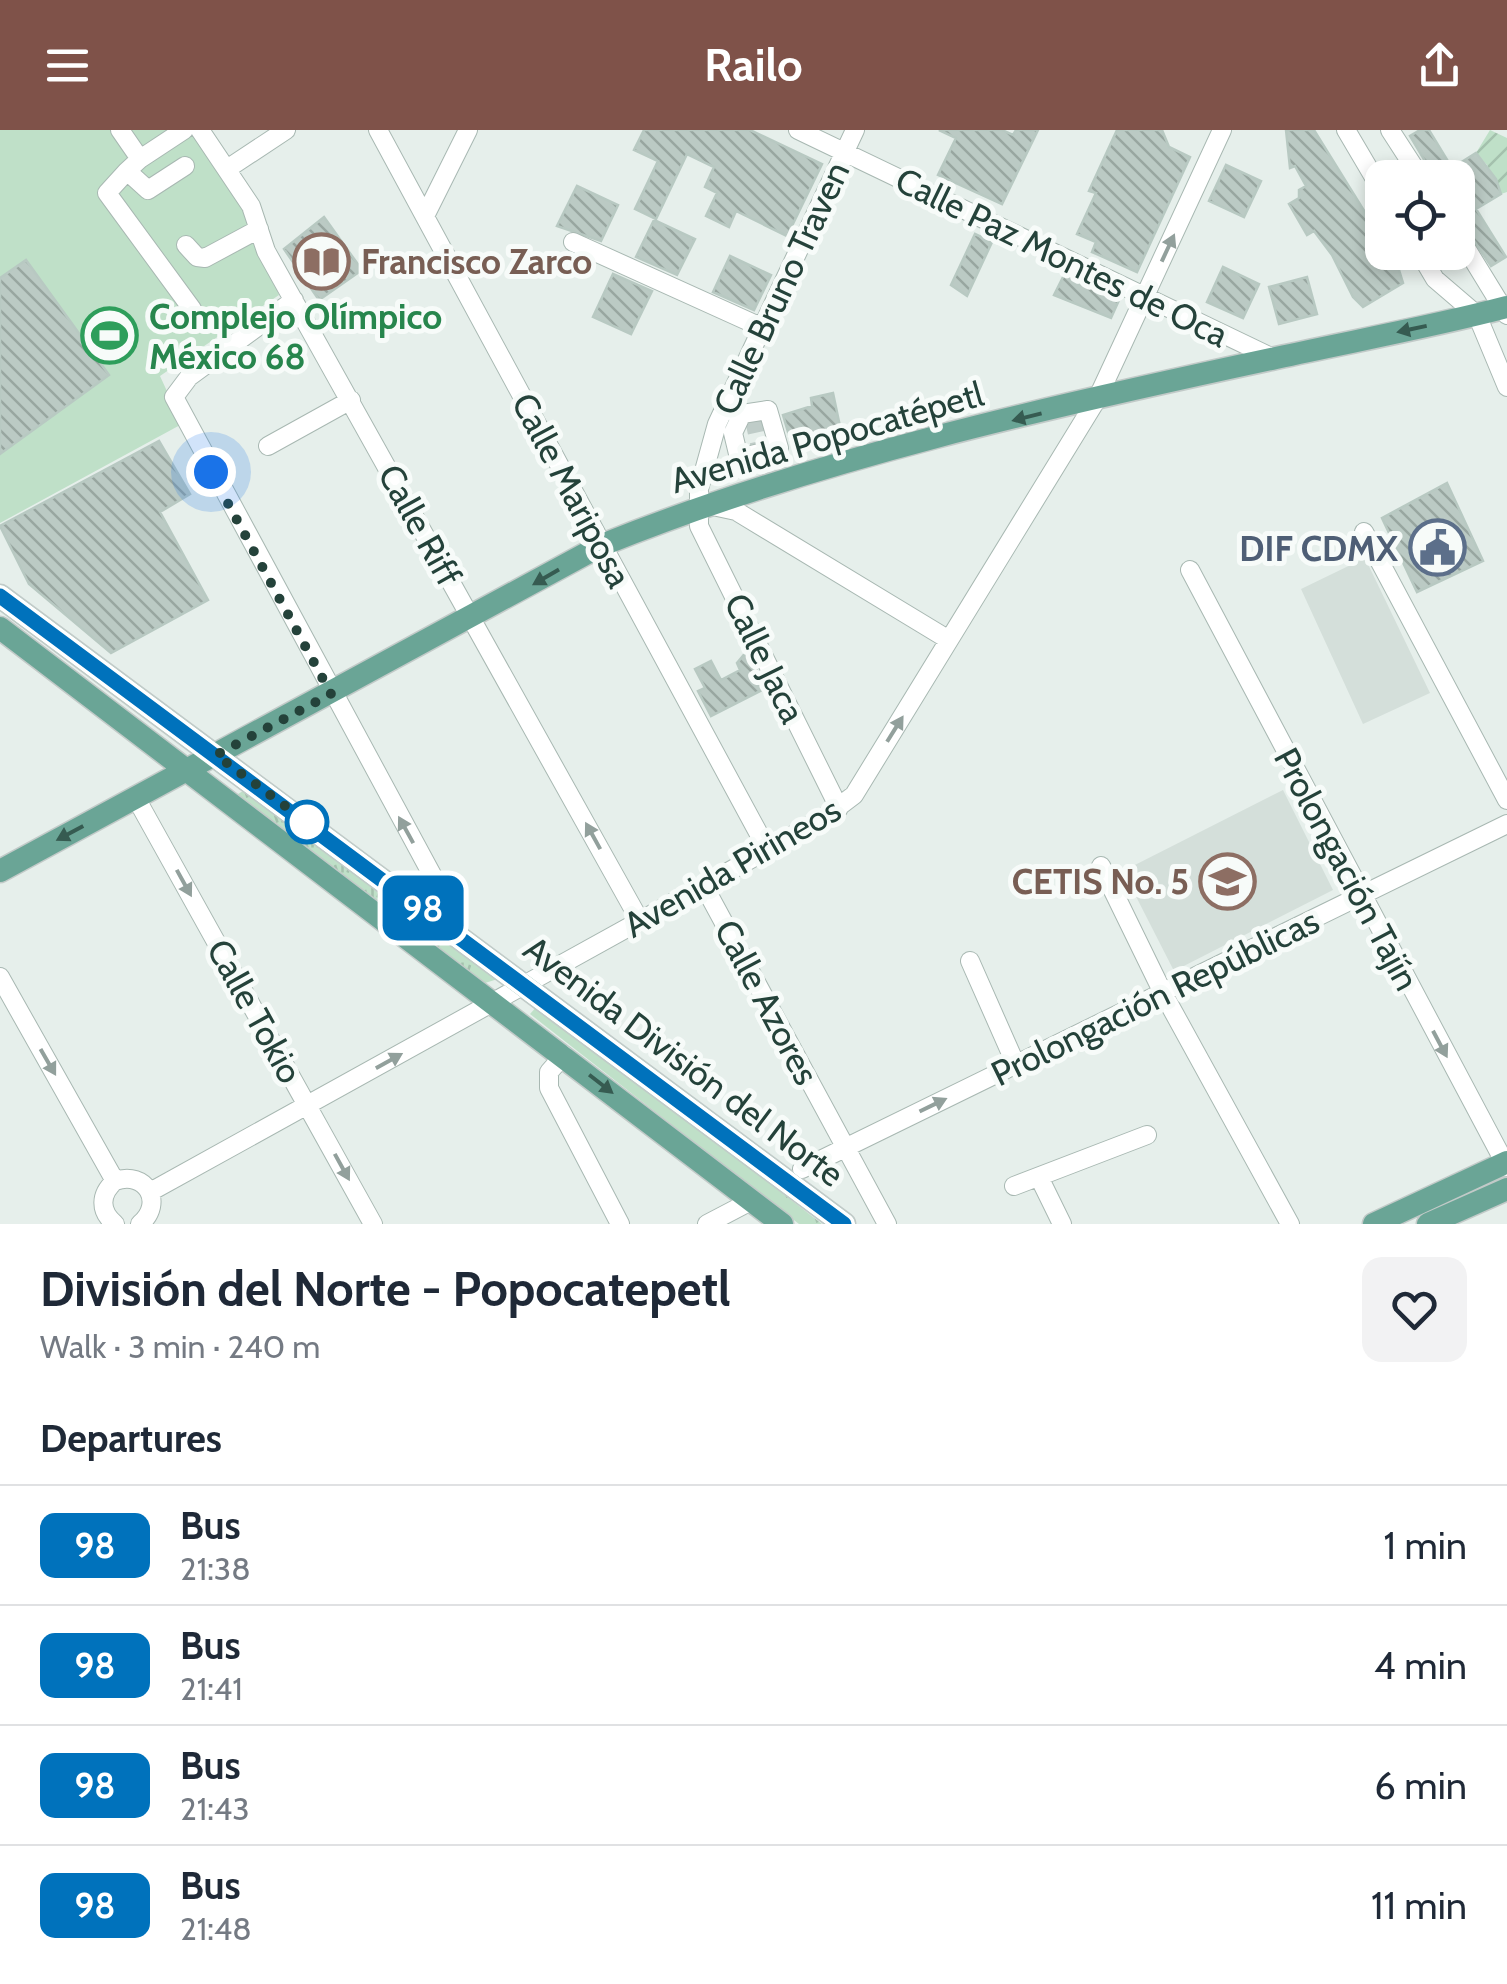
<!DOCTYPE html>
<html lang="en">
<head>
<meta charset="utf-8">
<style>
  :root { --surface:#fff; --page:#f2f2f3; --text:#1f2937; --muted:#747a83; --line:#e0e1e3; --accent:#7f5249 }
  body { margin:0; font-family:Cabin,sans-serif; background:var(--page); color:var(--text); height:100vh; display:flex; flex-direction:column; font-size:38px; white-space:nowrap }
  * { box-sizing:border-box; margin:0 }
  p { font-size:32px; color:var(--muted) }
  .icon { flex:none; width:55px; height:55px; fill:none; stroke:currentColor; stroke-width:2; stroke-linecap:round; stroke-linejoin:round }
  .map { position:relative; height:1094px; overflow:hidden }
  .sheet { display:flex; flex-direction:column; background:var(--surface); flex:1 }
  .sheet>* { flex:none }
  .badge { padding:0 20px; border-radius:15px; font-size:35px; line-height:65px }
  .fabs { position:absolute; left:1365px; top:30px; display:grid; gap:20px }
  .fabs a { display:grid; place-items:center; width:110px; height:110px; border-radius:20px; background:var(--surface); box-shadow:0 5px 15px #0003; font-size:50px }
  .you { position:absolute; width:50px; height:50px; margin:-25px; border:8px solid #fff; border-radius:50%; background:#1a73e8; box-shadow:0 0 0 15px #1a73e833 }
  .map>.badge { position:absolute; translate:-50% -50%; box-shadow:0 0 0 5px #fff }
  h2 { padding:0 40px; font-size:38px; line-height:90px }
  .round { display:grid; place-items:center; flex:none; width:105px; height:105px; border-radius:20px; background:var(--page) }
  .headline { display:flex; align-items:center; justify-content:space-between; height:170px; padding:0 40px }
  h1 { font-size:48px; font-weight:800; line-height:75px }
  ul { padding:0; list-style:none }
  li { display:flex; align-items:center; gap:30px; height:120px; padding:0 40px; border-top:2px solid var(--line) }
  li div { flex:1 }
  li b { display:block; font-size:38px }
  li em { font-style:normal }
  li .badge { min-width:110px; font-weight:700; text-align:center }
  header { display:flex; justify-content:space-between; align-items:center; height:130px; padding:0 40px; background:var(--accent); color:#fff; font-size:45px; font-weight:800 }
  .map>svg:first-child { display:block }
  .built { fill:#d4dfda }
  .grass { fill:url(#grass-tufts) }
  .garden { fill:url(#garden-furrows) }
  .pitch { fill:#bfe0c8 }
  .building { fill:url(#building-back-hatch); stroke:#b8c9c2; stroke-width:2.5 }
  .lines { fill:none; stroke-linecap:round; stroke-linejoin:round }
  .minor-tunnel { stroke:#bfccc8; stroke-width:18; stroke-dasharray:18 9; stroke-linecap:butt }
  .minor-casing { stroke:#a8b8b2; stroke-width:20 }
  .major-casing { stroke:#c2cac8; stroke-width:25 }
  .minor { stroke:#fff; stroke-width:18 }
  .major { stroke:#6aa596; stroke-width:22 }
  .oneway { fill:#92a09c }
  .oneway2 { fill:#365b51 }
  .line-casing { stroke:#fff; stroke-width:22 }
  .line { stroke:#0072bc; stroke-width:15 }
  .walk { stroke:#24423a; stroke-width:10; stroke-dasharray:0 18 }
  .stop-dot { fill:#fff; stroke:#0072bc; stroke-width:5 }
  .labels { text-anchor:middle; dominant-baseline:central; stroke-width:10; stroke-linejoin:round; paint-order:stroke }
  .street-label { font-size:35px; fill:#24423a; stroke:#f7fbf9 }
  .education-label { font-size:35px; font-weight:bold; fill:#785e54; stroke:#f7fbf9; text-anchor:start }
  .leisure-label { font-size:35px; font-weight:bold; fill:#27864d; stroke:#f7fbf9; text-anchor:start }
  .service-label { font-size:35px; font-weight:bold; fill:#4e5e75; stroke:#f7fbf9; text-anchor:end }
</style>
</head>
<body>
<header><svg class="icon" aria-label="menu" viewBox="0 0 24 24"><path d="M4 6h16M4 12h16M4 18h16"/></svg>Railo<svg class="icon" aria-label="share" viewBox="0 0 24 24"><path d="M12 15V3M7 8l5-5 5 5M5 13v7h14v-7"/></svg></header>
<div class="map">
<svg width="1507" height="1094" viewBox="0 0 1507 1094">
  <defs>
    <pattern id="grass-tufts" width="24" height="20" patternUnits="userSpaceOnUse" patternTransform="scale(2.5)"><rect width="24" height="20" fill="#bfe0c8"/><path d="M3 7l-1-3M5 7V3M7 7l1-3M15 17l-1-3M17 17v-4M19 17l1-3" fill="none" stroke="#a4c1ad"/></pattern>
    <pattern id="garden-furrows" width="10" height="10" patternUnits="userSpaceOnUse" patternTransform="scale(2.5)"><rect width="10" height="10" fill="#bfe0c8"/><path d="M-1 1l2-2M0 10L10 0M9 11l2-2" fill="none" stroke="#a4c1ad"/></pattern>
    <pattern id="building-back-hatch" width="6" height="6" patternUnits="userSpaceOnUse" patternTransform="scale(2.5)"><rect width="6" height="6" fill="#bbcac4"/><path d="M-1 5l2 2M0 0l6 6M5-1l2 2" fill="none" stroke="#98a6a0"/></pattern>
  </defs>
  <rect width="100%" height="100%" fill="#e6efeb"/>
  <!-- built -->
  <path class="built" d="M1365 428 1430 563 1363 594 1301 459Z
    M1283 660 1333 760 1174 841 1123 741Z"/>
  <!-- grass -->
  <path class="grass" d="M248 658 501 848 485 853 233 667Z
    M539 874 563 892 822 1094H799L530 884Z"/>
  <!-- garden -->
  <path class="garden" d="M1490 0 1507 8V62L1501 64 1487 35 1476 23Z"/>
  <!-- pitch -->
  <path class="pitch" d="M0 0H191L244 77 279 165 160 246 182 294 0 393Z"/>
  <!-- building -->
  <path class="building" d="M644 0H750L822 34 787 106 736 81 729 97 706 86 717 63 705 57 714 37 687 24 656 89 635 79 658 31 634 20Z
    M939 0H1002L1013 5 1016 0H1038L1002 74 938 45 956 8Z
    M1117 0H1162L1169 17 1190 27 1137 142 1092 122 1096 112 1077 104 1096 63 1089 61Z
    M1286 0H1314L1376 100 1382 122 1391 126 1399 140 1403 153 1363 177 1353 167 1332 125 1314 101 1307 105 1289 74 1299 68V60L1306 56 1295 36 1290 38Z
    M1420 0H1429L1452 38 1476 23 1496 49 1501 64 1476 79 1506 127 1491 136 1458 87V48H1435L1410 6Z
    M1226 35 1261 51 1244 87 1209 71Z
    M577 56 618 75 601 111 557 96Z
    M324 87 362 140 319 170 284 119Z
    M654 90 695 109 677 145 636 127Z
    M975 104 992 112 967 166 951 155Z
    M730 126 771 145 754 180 713 162Z
    M26 130 109 245 0 324V148Z
    M1223 137 1259 154 1243 188 1207 172Z
    M613 144 652 161 631 204 593 187Z
    M1064 145 1120 168 1111 188 1054 165Z
    M1307 147 1317 184 1279 194 1269 157Z
    M833 263 842 306 803 314 802 310 791 312 783 285 812 276 811 268Z
    M159 311 190 364 160 382 208 470 111 523 29 454 0 396Z
    M1447 353 1483 431 1417 462 1382 388Z
    M747 521 766 558 711 586 698 561 705 558 695 539 711 531 721 550 740 540 737 533Z"/>
  <g class="lines">
    <!-- minor-tunnel -->
    <path class="minor-tunnel" d="M753 285 759 313"/>
    <defs>
      <path id="minor" d="M120 0 140 29 184 0
        M200 0 251 76 266 121 640 791
        M378 0 767 719
        M798 0 1273 228
        M1346 0 1382 61
        M1390 0 1421 48
        M140 29 127 41 148 60 185 36
        M227 39 286 0
        M127 41 107 63 192 179
        M425 86 468 0
        M1458 105 1507 185
        M573 112 763 198
        M186 115 197 127 205 128 259 99
        M1419 122 1435 149 1477 185 1507 257
        M294 170 189 247 174 267 437 754 441 765 435 787
        M723 278 742 284 768 280 779 318 739 328 733 303 742 284
        M268 316 351 270
        M708 375 736 381 949 510
        M1364 402 1507 670
        M1190 440 1507 1037
        M136 668 373 1094
        M839 678 699 396V359L717 294 855 0
        M1101 736 1163 863 1290 1094
        M704 756 887 1094
        M970 831 1016 935
        M0 847 115 1051
        M564 925 549 942V958L620 1094
        M802 1039 1507 694
        M1039 1047 1062 1094
        M1014 1056 1147 1005
        M150 1062 712 751 825 687 854 665 1097 269 1222 0
        M115 1094C99 1081 100 1064 115 1051 146 1040 165 1073 140 1094
        M707 1094 751 1071"/>
      <path id="major" d="M0 466 844 1094
        M0 498 782 1094
        M0 741 602 415C815 329 1052 276 1276 228 1353 211 1431 197 1507 177
        M1374 1094 1507 1032
        M1428 1094 1507 1059"/>
    </defs>
    <!-- minor casing -->
    <use href="#minor" class="minor-casing"/>
    <!-- major casing -->
    <use href="#major" class="major-casing"/>
    <!-- minor -->
    <use href="#minor" class="minor"/>
    <!-- major -->
    <use href="#major" class="major"/>
  </g>
  <!-- one-way arrows -->
  <defs><path id="oneway-solid" d="M-6-.8H1V-3.2L6.5 0L1 3.2V.8H-6Z" transform="scale(2.5)"/></defs>
  <g class="oneway">
    <use href="#oneway-solid" transform="translate(1168 118) rotate(-65)"/>
    <use href="#oneway-solid" transform="translate(895 599) rotate(-58)"/>
    <use href="#oneway-solid" transform="translate(406 700) rotate(-119)"/>
    <use href="#oneway-solid" transform="translate(593 706) rotate(-119)"/>
    <use href="#oneway-solid" transform="translate(184 753) rotate(61)"/>
    <use href="#oneway-solid" transform="translate(1440 914) rotate(62)"/>
    <use href="#oneway-solid" transform="translate(389 931) rotate(-29)"/>
    <use href="#oneway-solid" transform="translate(48 932) rotate(60)"/>
    <use href="#oneway-solid" transform="translate(933 975) rotate(-26)"/>
    <use href="#oneway-solid" transform="translate(342 1037) rotate(61)"/>
  </g>
  <g class="oneway2">
    <use href="#oneway-solid" transform="translate(1412 199) rotate(168)"/>
    <use href="#oneway-solid" transform="translate(1027 287) rotate(166)"/>
    <use href="#oneway-solid" transform="translate(546 447) rotate(150)"/>
    <use href="#oneway-solid" transform="translate(70 703) rotate(152)"/>
    <use href="#oneway-solid" transform="translate(601 954) rotate(38)"/>
  </g>
  <g class="lines">
    <defs>
      <path id="line" d="M0 466 844 1094"/>
    </defs>
    <!-- line casing -->
    <use href="#line" class="line-casing"/>
    <!-- line -->
    <use href="#line" class="line"/>
    <!-- walk -->
    <path class="walk" d="M211 342 331 564 216 625 307 692"/>
  </g>
  <!-- icons -->
  <defs>
    <symbol id="library-ring" viewBox="-11 -11 22 22"><circle r="9.5" fill="#f7fbf9" stroke="#8d6e63" stroke-width="1.5"/><path d="M-6-4Q-3-5.5-.7-3.5V5Q-3 3-6 4ZM6-4Q3-5.5 .7-3.5V5Q3 3 6 4Z" fill="#8d6e63"/></symbol>
    <symbol id="stadium-ring" viewBox="-11 -11 22 22"><circle r="9.5" fill="#f7fbf9" stroke="#2e9e5b" stroke-width="1.5"/><path d="M0-5a6.5 5 0 1 0 0 10a6.5 5 0 1 0 0-10ZM-3.5-1.8h7v3.6h-7Z" fill="#2e9e5b"/></symbol>
    <symbol id="civic-ring" viewBox="-11 -11 22 22"><circle r="9.5" fill="#f7fbf9" stroke="#5c6f8a" stroke-width="1.5"/><path d="M-.6-6.5H3V-4.5H.6V-3L4-1V1h2V6H-6V1h2V-1L-.6-3ZM-1.2 2.5V6h2.4V2.5Z" fill="#5c6f8a"/></symbol>
    <symbol id="school-ring" viewBox="-11 -11 22 22"><circle r="9.5" fill="#f7fbf9" stroke="#8d6e63" stroke-width="1.5"/><path d="M0-5L7-2L0 1L-7-2ZM-4 1L0 2.5L4 1V4Q0 6-4 4Z" fill="#8d6e63"/></symbol>
  </defs>
  <g fill-rule="evenodd">
    <use href="#library-ring" x="290" y="100" width="63" height="63"/>
    <use href="#stadium-ring" x="78" y="174" width="63" height="63"/>
    <use href="#civic-ring" x="1406" y="386" width="63" height="63"/>
    <use href="#school-ring" x="1196" y="720" width="63" height="63"/>
  </g>
  <!-- markers -->
  <circle class="stop-dot" cx="307" cy="692" r="20"/>
  <g class="labels">
    <!-- street labels -->
    <g class="street-label">
      <text transform="translate(1062 127) rotate(26)">Calle Paz Montes de Oca</text>
      <text transform="translate(781 158) rotate(-65)">Calle Bruno Traven</text>
      <text transform="translate(827 307) rotate(-16)">Avenida Popocatépetl</text>
      <text transform="translate(572 360) rotate(62)">Calle Mariposa</text>
      <text transform="translate(420 395) rotate(61)">Calle Riff</text>
      <text transform="translate(765 528) rotate(64)">Calle Jaca</text>
      <text transform="translate(732 737) rotate(-30)">Avenida Pirineos</text>
      <text transform="translate(1347 739) rotate(62)">Prolongación Tajín</text>
      <text transform="translate(1155 867) rotate(-26)">Prolongación Repúblicas</text>
      <text transform="translate(767 872) rotate(62)">Calle Azores</text>
      <text transform="translate(255 881) rotate(61)">Calle Tokio</text>
      <text transform="translate(684 931) rotate(37)">Avenida División del Norte</text>
    </g>
    <!-- education labels -->
    <g class="education-label">
      <text x="361" y="131">Francisco Zarco</text>
      <text x="1189" y="751" text-anchor="end">CETIS No. 5</text>
    </g>
    <!-- leisure labels -->
    <g class="leisure-label">
      <text x="149" y="186">Complejo Olímpico<tspan x="149" dy="40">México 68</tspan></text>
    </g>
    <!-- service labels -->
    <g class="service-label">
      <text x="1398" y="418">DIF CDMX</text>
    </g>
  </g>
</svg>
<div class="fabs">
<a><svg class="icon" aria-label="locate" viewBox="0 0 24 24"><circle cx="12" cy="12" r="6"/><path d="M12 2v4M12 18v4M2 12h4M18 12h4"/></svg></a>
</div>
<div class="you" style="left:211px;top:342px"></div>
<b class="badge" style="left:423px;top:778px;background:#0072bc;color:#fff">98</b>
</div>
<section class="sheet">
<div class="headline"><div><h1>División del Norte - Popocatepetl</h1><p>Walk · 3 min · 240 m</p></div><a class="round"><svg class="icon" aria-label="heart" viewBox="0 0 24 24"><path d="M12 20l-8-8c-3-5 5-10 8-4 3-6 11-1 8 4z"/></svg></a></div>
<h2>Departures</h2>
<ul>
<li><span class="badge" style="background:#0072bc;color:#fff">98</span><div><b>Bus</b><p>21:38</p></div><em>1 min</em></li>
<li><span class="badge" style="background:#0072bc;color:#fff">98</span><div><b>Bus</b><p>21:41</p></div><em>4 min</em></li>
<li><span class="badge" style="background:#0072bc;color:#fff">98</span><div><b>Bus</b><p>21:43</p></div><em>6 min</em></li>
<li><span class="badge" style="background:#0072bc;color:#fff">98</span><div><b>Bus</b><p>21:48</p></div><em>11 min</em></li>
</ul>
</section>
</body>
</html>
